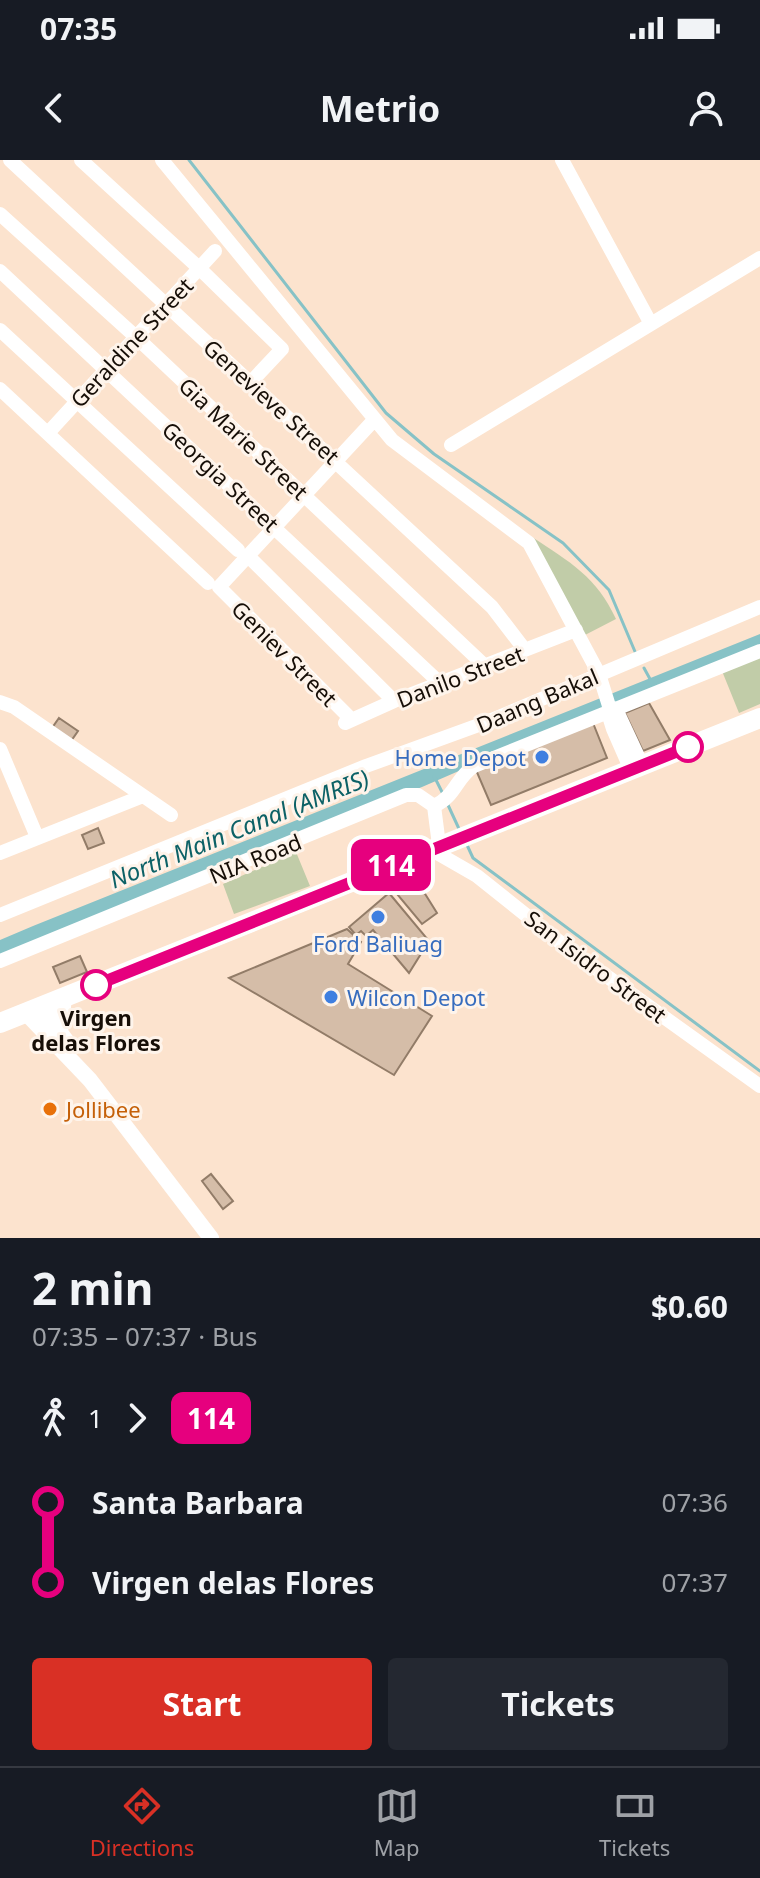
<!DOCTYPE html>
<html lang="en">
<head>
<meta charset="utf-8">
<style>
  :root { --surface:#171b24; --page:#242831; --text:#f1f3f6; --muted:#9ea1a6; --line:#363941; --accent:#d93025 }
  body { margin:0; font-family:"Noto Sans",sans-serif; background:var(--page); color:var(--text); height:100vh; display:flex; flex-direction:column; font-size:30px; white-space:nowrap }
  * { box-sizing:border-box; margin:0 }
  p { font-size:26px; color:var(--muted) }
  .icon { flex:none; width:44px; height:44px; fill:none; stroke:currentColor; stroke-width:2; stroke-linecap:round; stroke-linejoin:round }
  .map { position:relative; height:1078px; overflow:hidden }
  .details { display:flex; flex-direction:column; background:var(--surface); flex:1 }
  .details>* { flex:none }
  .badge { padding:0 16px; border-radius:12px; font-size:28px; line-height:52px }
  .map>.badge { position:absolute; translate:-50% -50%; box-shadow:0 0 0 4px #fff }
  .legs { display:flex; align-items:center; gap:12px; height:88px; padding:0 32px; font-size:26px }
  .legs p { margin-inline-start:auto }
  .head { display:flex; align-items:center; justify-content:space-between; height:136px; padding:0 32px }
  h1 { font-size:44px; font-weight:700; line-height:60px }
  .button { display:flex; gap:16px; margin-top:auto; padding:16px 32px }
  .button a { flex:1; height:92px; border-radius:8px; background:var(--accent); color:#fff; font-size:32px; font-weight:700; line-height:92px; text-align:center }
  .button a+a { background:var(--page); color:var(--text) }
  ul { padding:0 32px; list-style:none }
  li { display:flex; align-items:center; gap:28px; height:80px; font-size:30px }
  li i { display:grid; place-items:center; width:12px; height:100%; margin:0 10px; background:currentColor }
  li i::after { content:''; width:20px; height:20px; margin:-10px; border:6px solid; border-radius:50%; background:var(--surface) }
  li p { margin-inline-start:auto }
  li:first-child i { background:linear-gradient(#0000 50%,currentColor 0) }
  li:last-child i { background:linear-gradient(currentColor 50%,#0000 0) }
  .status { display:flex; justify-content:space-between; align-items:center; height:56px; padding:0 40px; background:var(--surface); direction:ltr }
  .status svg { height:22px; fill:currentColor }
  header { display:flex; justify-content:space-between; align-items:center; height:104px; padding:0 32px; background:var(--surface); font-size:36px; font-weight:700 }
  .tabs { display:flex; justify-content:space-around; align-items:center; height:112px; border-top:2px solid var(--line); background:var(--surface); font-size:22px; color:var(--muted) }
  .tabs a { display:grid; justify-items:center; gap:4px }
  .tabs .on { color:var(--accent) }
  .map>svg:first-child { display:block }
  .green { fill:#c1cca8 }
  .water { fill:#87c2c6 }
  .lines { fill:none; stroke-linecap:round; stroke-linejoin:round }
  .stream { stroke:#87c2c6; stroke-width:3 }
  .building { fill:#d5bda8; stroke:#927c68; stroke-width:2 }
  .minor { stroke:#fff; stroke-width:14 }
  .major { stroke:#fff; stroke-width:16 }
  .highway { stroke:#fff; stroke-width:20 }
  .line-1-casing { stroke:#fff; stroke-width:18 }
  .line-1 { stroke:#e6007e; stroke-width:12 }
  .stop-1-dot { fill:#fff; stroke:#e6007e; stroke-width:4 }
  .shop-dot { fill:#3f7fe0; stroke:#fef4eb; stroke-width:3 }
  .food-dot { fill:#e8710a; stroke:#fef4eb; stroke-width:3 }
  .labels { text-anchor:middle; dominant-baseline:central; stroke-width:6; stroke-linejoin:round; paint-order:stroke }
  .street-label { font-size:22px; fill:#160e07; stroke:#fef4eb }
  .shop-label { font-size:22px; fill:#366cbe; stroke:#fef4eb; text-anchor:end }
  .stop-label { font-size:22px; font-weight:bold; fill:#160e07; stroke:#fef4eb }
  .food-label { font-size:22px; fill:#c56008; stroke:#fef4eb; text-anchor:start }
  .water-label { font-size:24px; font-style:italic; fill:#0c6166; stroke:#fef4eb }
</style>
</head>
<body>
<div class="status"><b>07:35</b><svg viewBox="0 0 49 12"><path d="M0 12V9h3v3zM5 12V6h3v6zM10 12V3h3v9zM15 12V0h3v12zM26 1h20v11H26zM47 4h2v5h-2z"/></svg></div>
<header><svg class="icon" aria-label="back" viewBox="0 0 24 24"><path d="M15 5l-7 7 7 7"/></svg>Metrio<svg class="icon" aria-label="person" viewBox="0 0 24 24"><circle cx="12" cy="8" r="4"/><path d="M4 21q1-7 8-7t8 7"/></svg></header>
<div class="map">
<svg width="760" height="1078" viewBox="0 0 760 1078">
  <rect width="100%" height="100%" fill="#fce3ce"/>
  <!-- green -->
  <path class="green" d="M532 377C570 402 597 417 616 459L585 475Z
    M760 496V544L739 553 722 511Z
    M296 692 310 726 234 754 223 724Z"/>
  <!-- water -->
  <path class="water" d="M760 474V486L590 554 422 627 0 796V780L33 766Z"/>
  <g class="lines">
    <!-- stream -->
    <path class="stream" d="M189 0 386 253 434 294 563 383 609 430 636 494
      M644 508 650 519
      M434 616 443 634
      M448 645 460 671
      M467 685 473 698 760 911"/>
  </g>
  <!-- building -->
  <path class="building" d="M649 543 670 580 643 591 625 553Z
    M59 558 78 571 71 581 52 568Z
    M593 563 607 598 491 645 476 610Z
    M98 668 104 683 88 689 82 675Z
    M417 721 437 753 422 764 397 734Z
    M389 733 429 781 409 813 373 770 366 776 361 771 356 775 349 767Z
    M347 769 361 782 348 804 432 856 394 915 229 818Z
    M80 796 87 812 60 823 53 807Z
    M211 1014 233 1041 223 1049 202 1021Z"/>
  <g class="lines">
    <!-- minor -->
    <path class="minor" d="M10 0 492 447 525 490
      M81 0 199 108 282 189 251 222
      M162 0 392 280 529 383 599 514 609 546 608 553 613 569 631 610
      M562 0 651 164
      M0 54 136 177 484 505
      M0 111 440 523
      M0 170 238 390
      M0 229 208 423
      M48 273 215 91
      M451 285 760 98
      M248 396 394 541
      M0 542 14 547 171 655
      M610 547 616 549 642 605
      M351 559 219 427 374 260
      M345 563 394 541 576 470
      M0 589 37 677
      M434 646C456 636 455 619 474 606L760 491
      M434 646 439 685
      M430 689 477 716 566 787 760 926
      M0 693 143 636
      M0 755 366 606 487 562 760 447
      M0 801 406 635H418L434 646"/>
    <!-- major -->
    <path class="major" d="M41 847 71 887
      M26 853 90 920 211 1078
      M60 872 64 838"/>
    <!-- highway -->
    <path class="highway" d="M0 863 760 558"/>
  </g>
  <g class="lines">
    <defs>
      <path id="line-1" d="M96 825 688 587"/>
    </defs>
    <!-- line-1 casing -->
    <use href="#line-1" class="line-1-casing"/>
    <!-- line-1 -->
    <use href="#line-1" class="line-1"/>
  </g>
  <!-- markers -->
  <g class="stop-1-dot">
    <circle cx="688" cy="587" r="14"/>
    <circle cx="96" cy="825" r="14"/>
  </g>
  <g class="shop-dot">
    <circle cx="542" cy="597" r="8"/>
    <circle cx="378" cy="757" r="8"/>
    <circle cx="331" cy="837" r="8"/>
  </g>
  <circle class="food-dot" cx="50" cy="949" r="8"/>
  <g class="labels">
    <!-- street labels -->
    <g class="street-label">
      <text transform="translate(131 182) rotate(-47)">Geraldine Street</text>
      <text transform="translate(272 241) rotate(42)">Genevieve Street</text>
      <text transform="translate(244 278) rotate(43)">Gia Marie Street</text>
      <text transform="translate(221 316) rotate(43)">Georgia Street</text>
      <text transform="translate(285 493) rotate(45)">Geniev Street</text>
      <text transform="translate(460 516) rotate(-21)">Danilo Street</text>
      <text transform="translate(537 540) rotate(-23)">Daang Bakal</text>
      <text transform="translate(255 698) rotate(-22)">NIA Road</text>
      <text transform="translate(596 806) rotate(37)">San Isidro Street</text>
    </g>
    <!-- shop labels -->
    <g class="shop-label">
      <text x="526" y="597">Home Depot</text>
      <text x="378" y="783" text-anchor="middle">Ford Baliuag</text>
      <text x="347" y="837" text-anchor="start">Wilcon Depot</text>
    </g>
    <!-- stop labels -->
    <g class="stop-label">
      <text x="96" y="857">Virgen<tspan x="96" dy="25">delas Flores</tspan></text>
    </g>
    <!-- food labels -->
    <g class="food-label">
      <text x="66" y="949">Jollibee</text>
    </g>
    <!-- water labels -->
    <g class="water-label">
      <text transform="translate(239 668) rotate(-22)">North Main Canal (AMRIS)</text>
    </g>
  </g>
</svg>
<b class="badge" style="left:391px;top:705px;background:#e6007e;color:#fff">114</b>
</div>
<section class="details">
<div class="head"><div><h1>2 min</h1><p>07:35 – 07:37 · Bus</p></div><b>$0.60</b></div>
<div class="legs"><svg class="icon" aria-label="walk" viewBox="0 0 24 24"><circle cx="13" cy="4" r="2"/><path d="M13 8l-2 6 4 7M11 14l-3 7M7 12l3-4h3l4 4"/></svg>1<svg class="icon" aria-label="forward" viewBox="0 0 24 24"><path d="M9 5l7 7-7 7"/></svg><b class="badge" style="background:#e6007e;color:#fff">114</b></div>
<ul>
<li><i style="color:#e6007e"></i><b>Santa Barbara</b><p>07:36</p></li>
<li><i style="color:#e6007e"></i><b>Virgen delas Flores</b><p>07:37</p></li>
</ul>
<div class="button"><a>Start</a><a>Tickets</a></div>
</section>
<nav class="tabs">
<a class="on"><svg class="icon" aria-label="directions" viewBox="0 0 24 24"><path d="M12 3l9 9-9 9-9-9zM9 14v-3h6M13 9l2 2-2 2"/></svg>Directions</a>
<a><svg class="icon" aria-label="map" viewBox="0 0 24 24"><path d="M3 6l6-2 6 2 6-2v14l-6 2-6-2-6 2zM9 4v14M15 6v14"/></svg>Map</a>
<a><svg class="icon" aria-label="tickets" viewBox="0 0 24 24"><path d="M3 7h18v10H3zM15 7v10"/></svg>Tickets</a>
</nav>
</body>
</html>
